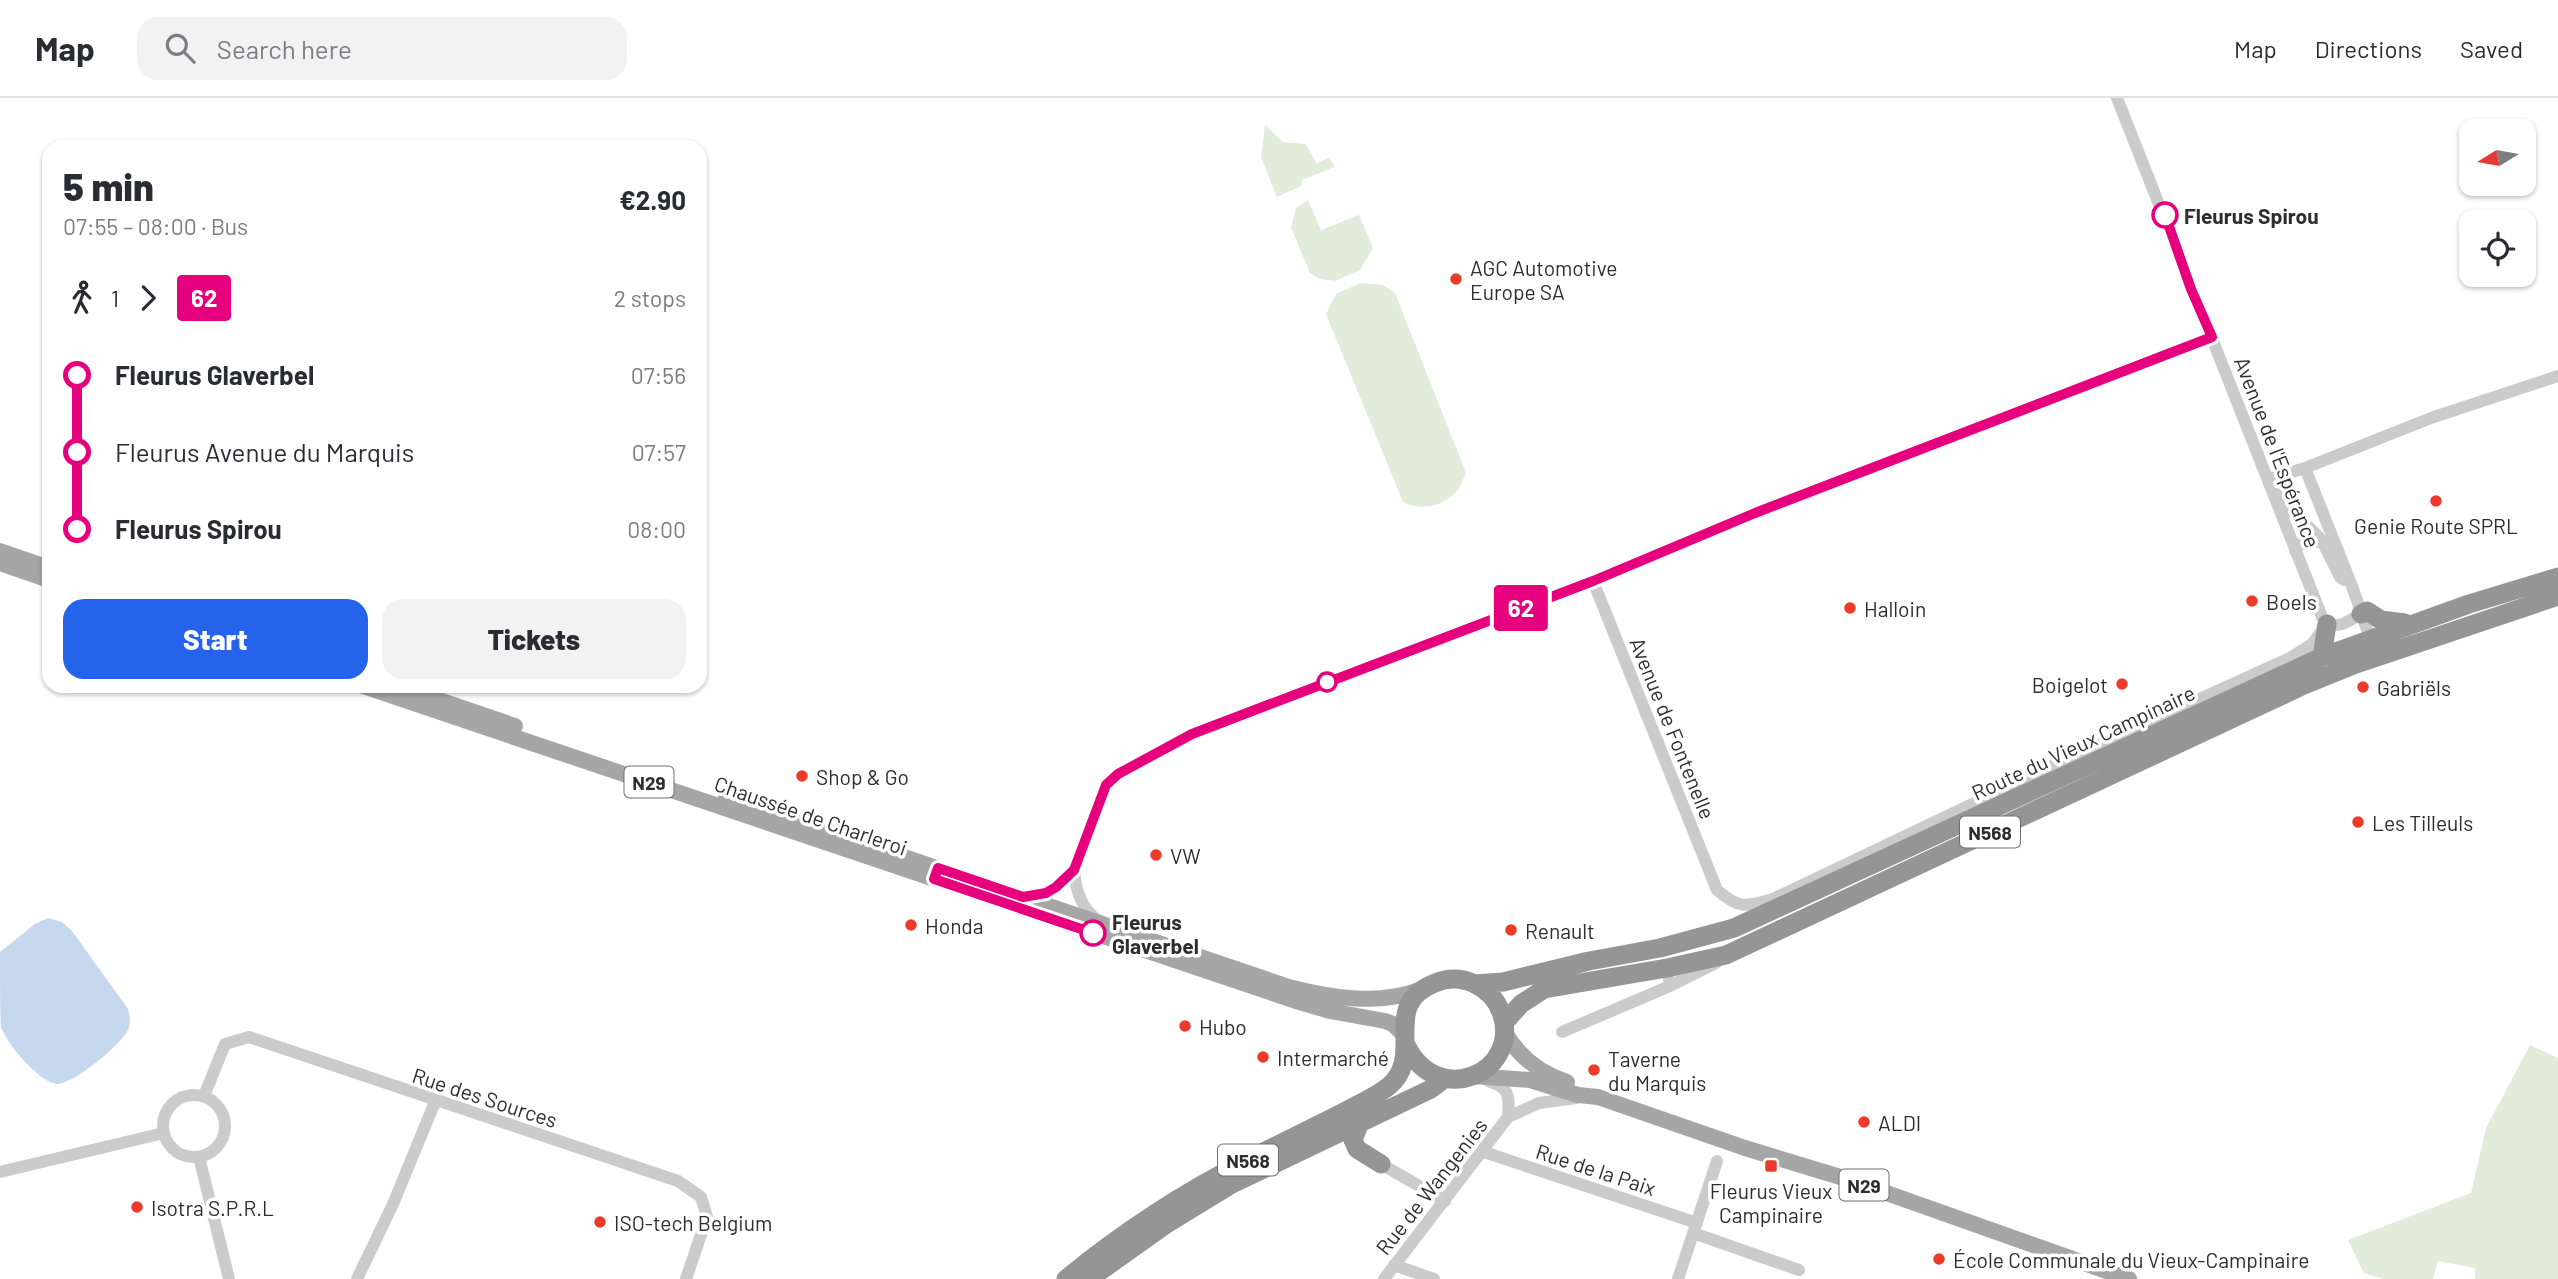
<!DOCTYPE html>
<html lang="en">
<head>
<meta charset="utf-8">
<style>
  :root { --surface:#fff; --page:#f2f2f3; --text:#2b2b33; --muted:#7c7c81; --line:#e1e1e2; --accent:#2563eb }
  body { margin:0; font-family:Barlow,sans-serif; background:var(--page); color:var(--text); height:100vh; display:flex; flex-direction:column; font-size:26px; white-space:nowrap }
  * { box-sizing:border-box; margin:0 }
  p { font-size:23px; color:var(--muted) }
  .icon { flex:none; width:38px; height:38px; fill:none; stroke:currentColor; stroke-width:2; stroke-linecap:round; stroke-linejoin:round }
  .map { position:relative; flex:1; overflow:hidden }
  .sheet { position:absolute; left:42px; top:42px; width:665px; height:553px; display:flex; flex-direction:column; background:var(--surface); border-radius:21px; box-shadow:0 2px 5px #0004 }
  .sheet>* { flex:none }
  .badge { padding:0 14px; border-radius:5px; font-size:24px; line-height:46px }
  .needle { width:46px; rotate:259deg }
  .fabs { position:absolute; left:2459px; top:21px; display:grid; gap:14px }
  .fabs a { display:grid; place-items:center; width:77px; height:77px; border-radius:14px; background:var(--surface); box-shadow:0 2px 5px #0004; font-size:35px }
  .map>.badge { position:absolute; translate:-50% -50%; box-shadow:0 0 0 4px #fff }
  .legs { display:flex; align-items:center; gap:10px; height:77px; padding:0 21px; font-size:23px }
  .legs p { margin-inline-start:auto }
  .overview { display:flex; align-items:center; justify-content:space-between; height:119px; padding:0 21px }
  h1 { font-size:38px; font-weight:800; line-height:52px }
  .button { display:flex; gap:14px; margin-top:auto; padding:14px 21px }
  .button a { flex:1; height:80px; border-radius:21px; background:var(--accent); color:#fff; font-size:28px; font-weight:800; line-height:80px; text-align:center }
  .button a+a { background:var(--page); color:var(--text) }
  ul { padding:0 21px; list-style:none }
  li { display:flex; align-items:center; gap:24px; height:77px; font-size:26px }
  li i { display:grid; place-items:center; width:10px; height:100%; margin:0 9px; background:currentColor }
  li i::after { content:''; width:18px; height:18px; margin:-9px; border:5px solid; border-radius:50%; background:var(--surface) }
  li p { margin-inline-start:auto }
  li:first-child i { background:linear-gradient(#0000 50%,currentColor 0) }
  li:last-child i { background:linear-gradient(currentColor 50%,#0000 0) }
  header { display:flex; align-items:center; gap:42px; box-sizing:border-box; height:98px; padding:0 35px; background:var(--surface); border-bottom:2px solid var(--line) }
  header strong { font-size:33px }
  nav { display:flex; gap:38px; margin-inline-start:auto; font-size:24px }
  .search { width:490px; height:63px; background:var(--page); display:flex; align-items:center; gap:18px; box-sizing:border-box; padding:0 24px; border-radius:21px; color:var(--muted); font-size:26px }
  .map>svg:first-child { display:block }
  .green { fill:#e1ecdb }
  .water { fill:#c6d8ed }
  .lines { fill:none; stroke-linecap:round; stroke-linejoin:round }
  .minor { stroke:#cbcbcb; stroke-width:12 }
  .major { stroke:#a6a6a6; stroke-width:16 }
  .highway { stroke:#959595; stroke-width:19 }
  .line-1-casing { stroke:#fff; stroke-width:16 }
  .line-1 { stroke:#e6007e; stroke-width:10 }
  .stop-1-dot { fill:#fff; stroke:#e6007e; stroke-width:3.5 }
  .poi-dot { fill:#ec3b29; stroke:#fff; stroke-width:2.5 }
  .labels { text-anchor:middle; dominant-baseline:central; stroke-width:7; stroke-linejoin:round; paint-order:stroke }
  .shield { fill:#fff; stroke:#6d6d6d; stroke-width:2 }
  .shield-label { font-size:19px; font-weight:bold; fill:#2e2e2e }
  .stop-label { font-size:21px; font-weight:bold; fill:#2e2e2e; stroke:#fff; text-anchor:start }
  .poi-label { font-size:21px; fill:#2e2e2e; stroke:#fff; text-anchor:start }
  .street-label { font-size:21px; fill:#2e2e2e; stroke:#fff }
</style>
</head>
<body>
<header>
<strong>Map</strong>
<div class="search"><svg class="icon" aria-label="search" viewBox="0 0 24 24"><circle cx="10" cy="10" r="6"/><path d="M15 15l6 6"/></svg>Search here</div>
<nav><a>Map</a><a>Directions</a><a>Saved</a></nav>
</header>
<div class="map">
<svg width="2558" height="1181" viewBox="0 0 2558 1181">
  <rect width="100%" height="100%" fill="#fff"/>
  <!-- green -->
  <path class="green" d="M1265 27 1283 44 1306 46 1317 66 1329 59 1335 69 1302 82 1301 88 1277 99 1261 59Z
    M1308 102 1321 132 1359 117 1373 150 1360 172 1335 183 1320 181 1310 175 1291 130 1296 110Z
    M1361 185 1383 187 1395 195 1466 375C1463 381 1460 391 1455 395 1441 409 1420 413 1403 404L1326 216 1336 196Z
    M2530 947 2558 960V1181H2475V1170L2438 1163 2433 1181H2383L2364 1175 2348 1142 2471 1095 2486 1030Z"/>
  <!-- water -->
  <path class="water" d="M48 820 62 824 72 833 128 911C130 918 131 925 128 932 122 946 71 988 56 986 38 983 7 946 1 929 0 919 0 868 0 854L35 826Z"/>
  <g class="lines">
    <!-- minor -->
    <path class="minor" d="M2117 0 2322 519 2327 526
      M2305 370 2352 488 2372 546
      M2268 381 2305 370 2431 320 2558 278
      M2277 396C2288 414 2309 426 2322 443
      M2295 453 2300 446 2322 443 2340 479 2344 482
      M1593 483 1717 792C1739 811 1745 809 1773 801L2050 669 2290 560 2312 546 2323 531
      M2327 526C2342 530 2348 523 2361 516
      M1074 772C1076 793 1081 811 1099 823
      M1026 799 1046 795 1056 789 1074 772 1096 709 1106 687 1118 676 1192 636 1593 483 1756 415 2212 238
      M1669 881 1670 888 1716 865
      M1562 934 1670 888
      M1488 983C1511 990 1509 998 1508 1019
      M163 1028a31 31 0 1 1 62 0a31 31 0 1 1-62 0Z
      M204 998 225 946 249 939 678 1083 701 1099 707 1119 686 1181
      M1484 1054 1697 1125
      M199 1059 229 1181
      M1381 1066 1445 1103
      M0 1074 164 1035
      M1693 1135 1799 1172
      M1394 1167 1434 1181
      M357 1181 393 1106 435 1004
      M1384 1181 1508 1019 1539 1005 1576 1000 1578 997
      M1678 1181 1717 1063"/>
    <!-- major -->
    <path class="major" d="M0 453 49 470
      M0 465 49 482
      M363 588 1296 903 1330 913 1385 923 1393 926 1404 937
      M398 588 515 628
      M726 699 1289 889C1331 900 1380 908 1422 891
      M1504 933C1518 958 1540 975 1567 984
      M1472 978 1530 982 1578 997 1598 999 1745 1050 1847 1081 2129 1181"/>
    <!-- highway -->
    <path class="highway" d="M2361 516 2367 513 2381 522 2405 525
      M2322 559 2327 526
      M1475 886 1503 884 1589 863 1660 850 1734 830 2322 559 2469 506 2558 479
      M1504 925 1521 906 1544 891 1667 870 1726 857 2304 587 2356 566 2558 498
      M1360 1024 1353 1042 1357 1051 1381 1066
      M1066 1181C1122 1135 1183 1095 1248 1062 1281 1045 1315 1029 1348 1012 1362 1004 1377 998 1389 988 1426 957 1379 907 1435 885 1461 874 1491 888 1501 914 1523 973 1438 1013 1406 947
      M1089 1181 1165 1127 1232 1086 1431 991 1444 981"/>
  </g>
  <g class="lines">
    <defs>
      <path id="line-1" d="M1093 835 934 781 938 770 1023 799 1046 795 1056 789 1074 772 1106 687 1118 676 1192 636 1593 483 1755 415 2212 239 2191 191 2165 117"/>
    </defs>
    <!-- line-1 casing -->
    <use href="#line-1" class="line-1-casing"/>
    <!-- line-1 -->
    <use href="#line-1" class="line-1"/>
  </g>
  <!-- markers -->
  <g class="stop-1-dot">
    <circle cx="2165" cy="117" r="12"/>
    <circle cx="1327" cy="584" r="9"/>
    <circle cx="1093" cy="835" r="12"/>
  </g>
  <g class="poi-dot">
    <circle cx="1456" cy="181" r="7"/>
    <circle cx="2436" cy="403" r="7"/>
    <circle cx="2252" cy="503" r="7"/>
    <circle cx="1850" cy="510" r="7"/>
    <circle cx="2122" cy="586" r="7"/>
    <circle cx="2363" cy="589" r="7"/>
    <circle cx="802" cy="678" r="7"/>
    <circle cx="2358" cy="724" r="7"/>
    <circle cx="1156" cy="757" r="7"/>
    <circle cx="911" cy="827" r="7"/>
    <circle cx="1511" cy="832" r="7"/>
    <circle cx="1185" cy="928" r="7"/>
    <circle cx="1263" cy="959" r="7"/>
    <circle cx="1594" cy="972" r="7"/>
    <circle cx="1864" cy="1024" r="7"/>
    <rect x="1764" y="1061" width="14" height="14" rx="3.5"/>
    <circle cx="137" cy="1109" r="7"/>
    <circle cx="600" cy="1124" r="7"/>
    <circle cx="1939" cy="1161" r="7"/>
  </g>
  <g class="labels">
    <!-- shield labels -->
    <g class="shield">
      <rect x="624.5" y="668.5" width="49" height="31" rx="5"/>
      <rect x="1960" y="718.5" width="60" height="31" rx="5"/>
      <rect x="1218" y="1046.5" width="60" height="31" rx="5"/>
      <rect x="1839.5" y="1071.5" width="49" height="31" rx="5"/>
    </g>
    <g class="shield-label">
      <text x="649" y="684">N29</text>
      <text x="1990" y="734">N568</text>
      <text x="1248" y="1062">N568</text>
      <text x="1864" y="1087">N29</text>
    </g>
    <!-- stop labels -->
    <g class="stop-label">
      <text x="2184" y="117">Fleurus Spirou</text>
      <text x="1112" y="823">Fleurus<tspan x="1112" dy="24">Glaverbel</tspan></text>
    </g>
    <!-- poi labels -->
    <g class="poi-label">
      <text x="1470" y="169">AGC Automotive<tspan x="1470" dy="24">Europe SA</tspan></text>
      <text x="2436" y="427" text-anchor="middle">Genie Route SPRL</text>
      <text x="2266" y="503">Boels</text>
      <text x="1864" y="510">Halloin</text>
      <text x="2108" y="586" text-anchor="end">Boigelot</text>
      <text x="2377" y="589">Gabriëls</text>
      <text x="816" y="678">Shop &amp; Go</text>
      <text x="2372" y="724">Les Tilleuls</text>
      <text x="1170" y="757">VW</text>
      <text x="925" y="827">Honda</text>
      <text x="1525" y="832">Renault</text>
      <text x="1199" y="928">Hubo</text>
      <text x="1277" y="959">Intermarché</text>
      <text x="1608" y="960">Taverne<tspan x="1608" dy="24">du Marquis</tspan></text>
      <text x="1878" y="1024">ALDI</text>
      <text x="1771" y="1092" text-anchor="middle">Fleurus Vieux<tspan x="1771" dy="24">Campinaire</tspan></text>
      <text x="151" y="1109">Isotra S.P.R.L</text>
      <text x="614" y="1124">ISO-tech Belgium</text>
      <text x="1953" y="1161">École Communale du Vieux-Campinaire</text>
    </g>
    <!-- street labels -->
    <g class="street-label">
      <text transform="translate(2278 354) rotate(69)">Avenue de l'Espérance</text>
      <text transform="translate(1673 630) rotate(68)">Avenue de Fontenelle</text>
      <text transform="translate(2083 644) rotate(-25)">Route du Vieux Campinaire</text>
      <text transform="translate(811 717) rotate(19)">Chaussée de Charleroi</text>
      <text transform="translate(485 999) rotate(18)">Rue des Sources</text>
      <text transform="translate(1596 1071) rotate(18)">Rue de la Paix</text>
      <text transform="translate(1431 1088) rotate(-52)">Rue de Wangenies</text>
    </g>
  </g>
</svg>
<div class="fabs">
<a><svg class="needle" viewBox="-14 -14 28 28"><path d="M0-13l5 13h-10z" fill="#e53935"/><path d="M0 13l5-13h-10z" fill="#7c7c81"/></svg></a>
<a><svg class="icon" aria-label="locate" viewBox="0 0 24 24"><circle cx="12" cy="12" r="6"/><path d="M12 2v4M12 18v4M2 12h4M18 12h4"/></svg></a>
</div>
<b class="badge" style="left:1521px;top:510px;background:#e6007e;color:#fff">62</b>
<section class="sheet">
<div class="overview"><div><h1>5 min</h1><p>07:55 – 08:00 · Bus</p></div><b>€2.90</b></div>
<div class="legs"><svg class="icon" aria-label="walk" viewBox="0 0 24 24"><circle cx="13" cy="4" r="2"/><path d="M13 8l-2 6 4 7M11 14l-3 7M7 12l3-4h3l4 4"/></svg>1<svg class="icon" aria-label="forward" viewBox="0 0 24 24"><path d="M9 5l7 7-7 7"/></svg><b class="badge" style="background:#e6007e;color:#fff">62</b><p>2 stops</p></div>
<ul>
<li><i style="color:#e6007e"></i><b>Fleurus Glaverbel</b><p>07:56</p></li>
<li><i style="color:#e6007e"></i><span>Fleurus Avenue du Marquis</span><p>07:57</p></li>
<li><i style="color:#e6007e"></i><b>Fleurus Spirou</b><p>08:00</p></li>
</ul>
<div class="button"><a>Start</a><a>Tickets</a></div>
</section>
</div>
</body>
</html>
